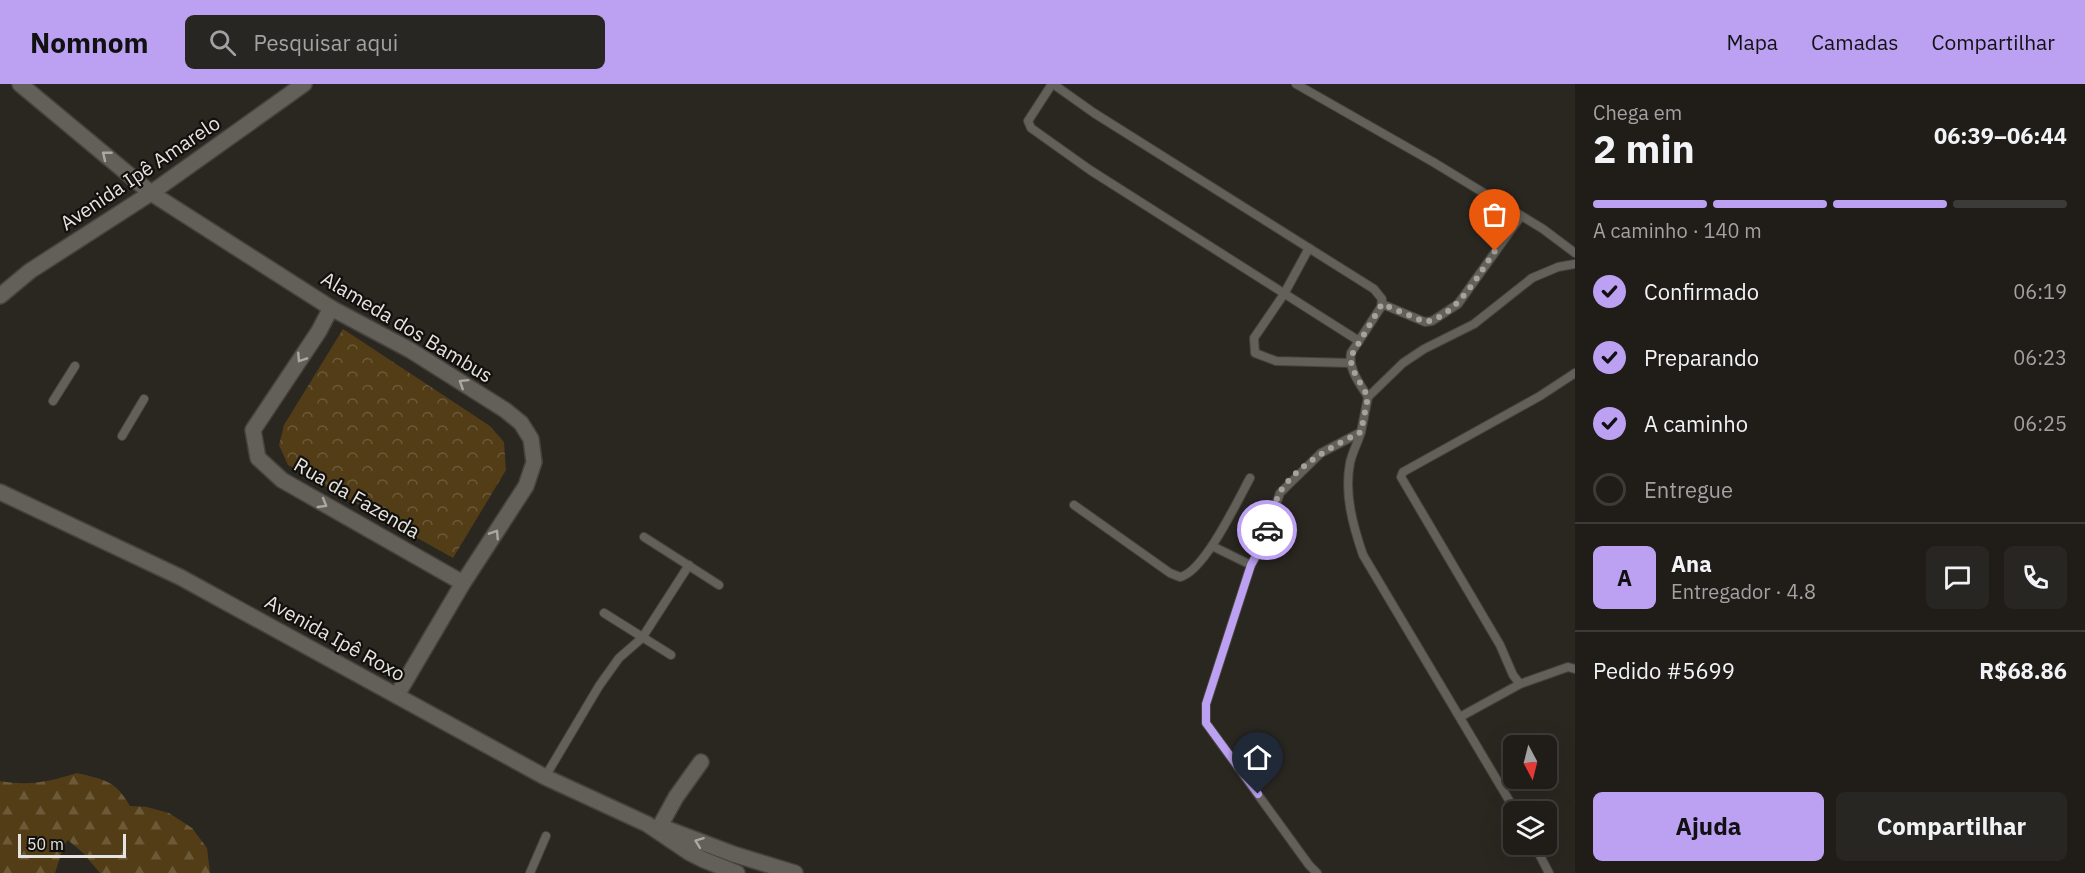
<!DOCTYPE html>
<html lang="pt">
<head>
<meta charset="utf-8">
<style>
  body { margin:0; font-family:"IBM Plex Sans",sans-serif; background:#282622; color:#f1f3f6; height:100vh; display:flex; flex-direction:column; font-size:22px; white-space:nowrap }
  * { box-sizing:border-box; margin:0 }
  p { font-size:20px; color:#a2a2a2 }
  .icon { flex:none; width:33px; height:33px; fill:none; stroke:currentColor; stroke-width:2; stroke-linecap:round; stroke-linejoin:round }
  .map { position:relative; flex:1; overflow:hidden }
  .details { display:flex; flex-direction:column; background:#201d19; width:510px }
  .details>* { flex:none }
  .needle { width:39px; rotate:173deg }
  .fabs { position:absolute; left:1503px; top:651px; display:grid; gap:12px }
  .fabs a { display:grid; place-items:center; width:54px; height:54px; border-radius:9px; background:#201d19; box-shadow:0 6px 24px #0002,0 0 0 2px #3d3b38; font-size:30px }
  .scale { position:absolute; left:18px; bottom:15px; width:108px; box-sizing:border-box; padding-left:6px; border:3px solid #e6e4e0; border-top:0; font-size:16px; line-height:21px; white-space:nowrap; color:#e6e4e0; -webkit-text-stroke:4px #12100d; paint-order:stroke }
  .pin { position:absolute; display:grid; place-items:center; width:51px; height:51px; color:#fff; margin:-62px -26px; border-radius:50% 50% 50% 0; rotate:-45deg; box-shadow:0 0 6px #0007 }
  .pin .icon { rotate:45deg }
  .courier { position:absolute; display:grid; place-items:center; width:60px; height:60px; margin:-30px; border:4px solid #bca0f2; border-radius:50%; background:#fff; color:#222; box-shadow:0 2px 8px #0007 }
  .headline em { font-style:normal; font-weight:800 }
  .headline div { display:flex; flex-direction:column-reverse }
  .headline { display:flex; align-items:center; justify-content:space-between; height:102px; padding:0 18px }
  h1 { font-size:39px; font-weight:800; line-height:45px }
  .bar { display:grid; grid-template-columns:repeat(4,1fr); gap:9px 6px; align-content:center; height:72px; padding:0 18px }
  .bar i { height:8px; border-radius:4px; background:#3d3b38 }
  .bar .selected { background:#bca0f2 }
  .bar p { grid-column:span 4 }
  .line { display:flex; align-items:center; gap:15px; padding:0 18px; border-top:2px solid #3d3b38 }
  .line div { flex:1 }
  .round { display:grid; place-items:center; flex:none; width:63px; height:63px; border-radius:9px; background:#282622 }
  ol { padding:0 18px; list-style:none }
  li { display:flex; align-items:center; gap:18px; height:66px }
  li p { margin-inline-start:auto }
  li .icon { padding:6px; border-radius:50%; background:#bca0f2; color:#111; stroke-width:4 }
  li:last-child { color:#a2a2a2 }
  li i { width:33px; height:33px; border:3px solid #3d3b38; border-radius:50% }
  .button { display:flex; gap:12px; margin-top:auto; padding:12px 18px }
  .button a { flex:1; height:69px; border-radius:9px; background:#bca0f2; color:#111; font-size:24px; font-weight:800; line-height:69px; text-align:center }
  .button a+a { background:#282622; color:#f1f3f6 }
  header { display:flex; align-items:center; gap:36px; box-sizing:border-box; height:84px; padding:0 30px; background:#bca0f2; color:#111 }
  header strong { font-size:28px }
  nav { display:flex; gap:33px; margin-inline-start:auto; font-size:21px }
  .search { width:420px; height:54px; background:#282622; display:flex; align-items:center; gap:15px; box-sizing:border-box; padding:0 21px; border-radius:9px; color:#a2a2a2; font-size:22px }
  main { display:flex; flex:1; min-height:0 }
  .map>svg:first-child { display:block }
  .forest { fill:url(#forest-firs) }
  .park { fill:url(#park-crowns) }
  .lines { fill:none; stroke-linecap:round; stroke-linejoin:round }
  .service-casing { stroke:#46433e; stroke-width:10 }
  .minor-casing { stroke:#46433e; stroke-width:18 }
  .service { stroke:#635f59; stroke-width:8 }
  .minor { stroke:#635f59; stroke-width:15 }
  .oneway { stroke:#aba8a3 }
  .done { stroke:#a4a29d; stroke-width:6; stroke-dasharray:0 10.8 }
  .route { stroke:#bca0f2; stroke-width:8 }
  .labels { text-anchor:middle; stroke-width:4.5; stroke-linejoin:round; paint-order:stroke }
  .street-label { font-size:20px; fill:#e6e4e0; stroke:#12100d }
</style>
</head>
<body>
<header>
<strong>Nomnom</strong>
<div class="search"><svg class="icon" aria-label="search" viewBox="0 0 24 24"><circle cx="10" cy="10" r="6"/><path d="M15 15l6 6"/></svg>Pesquisar aqui</div>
<nav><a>Mapa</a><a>Camadas</a><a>Compartilhar</a></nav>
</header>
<main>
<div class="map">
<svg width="1575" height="789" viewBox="0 0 1575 789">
  <defs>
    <pattern id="forest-firs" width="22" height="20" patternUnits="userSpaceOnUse" patternTransform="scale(1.5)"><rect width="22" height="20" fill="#523d17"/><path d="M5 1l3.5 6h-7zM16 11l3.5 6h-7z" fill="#6b5938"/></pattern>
    <pattern id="park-crowns" width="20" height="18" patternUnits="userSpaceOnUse" patternTransform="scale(1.5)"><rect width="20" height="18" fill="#523d17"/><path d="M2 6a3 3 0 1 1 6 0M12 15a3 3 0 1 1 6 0" fill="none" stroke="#6b5938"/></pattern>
  </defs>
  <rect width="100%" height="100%" fill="#2a2721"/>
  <!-- forest -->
  <path class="forest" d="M77 689C105 696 115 696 130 722L147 723 169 729 192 744 207 764 210 789H100L83 769 68 756 64 761 55 789H0V697C30 702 48 698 77 689Z"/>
  <!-- park -->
  <polygon class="park" points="343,245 490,342 504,358 506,386 453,474 288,381 279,361 284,341"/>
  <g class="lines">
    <!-- service casing -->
    <g class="service-casing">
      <g id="service">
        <polyline points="1052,0 1028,37 1031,44 1090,86 1359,257"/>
        <path d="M1053 0 1094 29 1374 205 1382 215 1381 223 1351 269C1348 285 1360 300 1368 313"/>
        <polyline points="1296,0 1433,78 1543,145 1575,169"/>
        <polyline points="1309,164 1284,210 1254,254 1255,269 1276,277 1350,279"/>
        <polyline points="1382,220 1425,238 1432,237 1458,220 1521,132"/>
        <polyline points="53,317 75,282"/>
        <path d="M1361 348C1358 358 1352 369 1350 379 1344 410 1353 442 1363 471L1516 728"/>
        <polyline points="122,352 144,315"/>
        <path d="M1074 421 1170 489 1180 493C1204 488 1238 416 1250 394"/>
        <polyline points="644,453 719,501"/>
        <polyline points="1212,462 1251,481 1261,463 1280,409 1321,369 1361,348 1368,313 1403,279 1424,265 1474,240 1532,194 1558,183 1575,180"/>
        <polyline points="1251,481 1206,620 1206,639 1309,781 1317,789"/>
        <polyline points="604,529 671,571"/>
        <polyline points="1520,600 1568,583 1575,585"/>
        <polyline points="1460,633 1520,600 1513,591 1500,561 1401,393 1403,388 1540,312 1575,289"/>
        <polyline points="545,693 599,602 619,574 642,554 689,481"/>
        <polyline points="1534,760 1549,789"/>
        <polyline points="530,789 546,752"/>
      </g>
    </g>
    <!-- minor casing -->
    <g class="minor-casing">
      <g id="minor">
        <polyline points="20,0 151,109 331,224 410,266 505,326 521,339 531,355 534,378 526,402 463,499 397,611"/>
        <polyline points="0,212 30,187 151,109 304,0"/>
        <polyline points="331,224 319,247 253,346 258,374 282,396 463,499"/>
        <polyline points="0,408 180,493 545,693 647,740 690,769 704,776 737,789"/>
        <polyline points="660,742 676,713 701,678"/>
        <polyline points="662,743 733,770 795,789"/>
      </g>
    </g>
    <!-- service -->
    <use href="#service" class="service"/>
    <!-- minor -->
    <use href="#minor" class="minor"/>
  </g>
  <!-- one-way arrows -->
  <defs><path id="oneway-chevron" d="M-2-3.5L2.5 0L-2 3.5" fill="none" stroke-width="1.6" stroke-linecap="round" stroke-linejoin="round" transform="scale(1.5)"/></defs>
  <g class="oneway">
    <use href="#oneway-chevron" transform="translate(106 71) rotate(-141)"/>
    <use href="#oneway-chevron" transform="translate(301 274) rotate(123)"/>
    <use href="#oneway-chevron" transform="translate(463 299) rotate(-148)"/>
    <use href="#oneway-chevron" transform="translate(323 420) rotate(30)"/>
    <use href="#oneway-chevron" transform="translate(495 450) rotate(-57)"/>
    <use href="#oneway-chevron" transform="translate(699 758) rotate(-159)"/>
  </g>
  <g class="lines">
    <!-- done -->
    <path class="done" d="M1267 446C1270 435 1274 421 1279 410 1295 382 1333 362 1361 348L1368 313 1353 286 1350 274 1382 220 1425 238C1456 233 1479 190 1495 167"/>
    <!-- route -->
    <polyline class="route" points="1258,710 1206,639 1206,620 1251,481 1261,463 1267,446"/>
  </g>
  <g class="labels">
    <!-- street labels -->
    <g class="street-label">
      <text transform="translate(140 89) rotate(-34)" y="7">Avenida Ipê Amarelo</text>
      <text transform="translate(407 243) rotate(31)" y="7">Alameda dos Bambus</text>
      <text transform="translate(357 414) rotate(30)" y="7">Rua da Fazenda</text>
      <text transform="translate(335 554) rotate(29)" y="7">Avenida Ipê Roxo</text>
    </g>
  </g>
</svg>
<div class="fabs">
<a><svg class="needle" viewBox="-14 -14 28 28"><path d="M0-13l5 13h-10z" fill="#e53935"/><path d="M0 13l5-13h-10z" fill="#a2a2a2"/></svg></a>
<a><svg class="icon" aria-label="layers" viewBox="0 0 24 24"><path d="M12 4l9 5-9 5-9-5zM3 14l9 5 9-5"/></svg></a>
</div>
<div class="scale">50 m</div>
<div class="pin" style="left:1495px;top:167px;background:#ea580c"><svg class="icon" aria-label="bag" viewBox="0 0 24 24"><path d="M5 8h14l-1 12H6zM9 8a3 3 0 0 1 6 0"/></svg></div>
<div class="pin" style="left:1258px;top:710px;background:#1f2937"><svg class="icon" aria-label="home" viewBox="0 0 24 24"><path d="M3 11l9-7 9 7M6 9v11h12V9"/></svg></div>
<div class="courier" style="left:1267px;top:446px"><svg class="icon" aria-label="car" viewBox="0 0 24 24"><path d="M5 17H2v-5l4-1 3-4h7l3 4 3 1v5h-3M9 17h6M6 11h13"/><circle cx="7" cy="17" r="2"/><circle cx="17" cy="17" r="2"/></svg></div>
</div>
<section class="details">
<div class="headline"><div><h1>2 min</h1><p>Chega em</p></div><em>06:39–06:44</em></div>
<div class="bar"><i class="selected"></i><i class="selected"></i><i class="selected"></i><i></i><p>A caminho · 140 m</p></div>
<ol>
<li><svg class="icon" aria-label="check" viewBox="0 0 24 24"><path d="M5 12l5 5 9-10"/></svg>Confirmado<p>06:19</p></li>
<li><svg class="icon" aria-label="check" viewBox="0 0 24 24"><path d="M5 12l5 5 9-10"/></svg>Preparando<p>06:23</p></li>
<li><svg class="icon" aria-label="check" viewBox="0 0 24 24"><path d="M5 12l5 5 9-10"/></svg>A caminho<p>06:25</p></li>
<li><i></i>Entregue</li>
</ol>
<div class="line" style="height:108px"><b class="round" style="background:#bca0f2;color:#111">A</b><div><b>Ana</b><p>Entregador · 4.8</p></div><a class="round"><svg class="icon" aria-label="chat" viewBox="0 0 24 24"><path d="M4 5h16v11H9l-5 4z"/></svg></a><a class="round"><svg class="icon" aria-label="phone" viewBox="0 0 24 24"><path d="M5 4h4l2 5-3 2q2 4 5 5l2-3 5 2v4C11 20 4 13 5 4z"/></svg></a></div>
<div class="line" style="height:78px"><div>Pedido #5699</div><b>R$68.86</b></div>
<div class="button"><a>Ajuda</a><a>Compartilhar</a></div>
</section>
</main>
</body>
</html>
